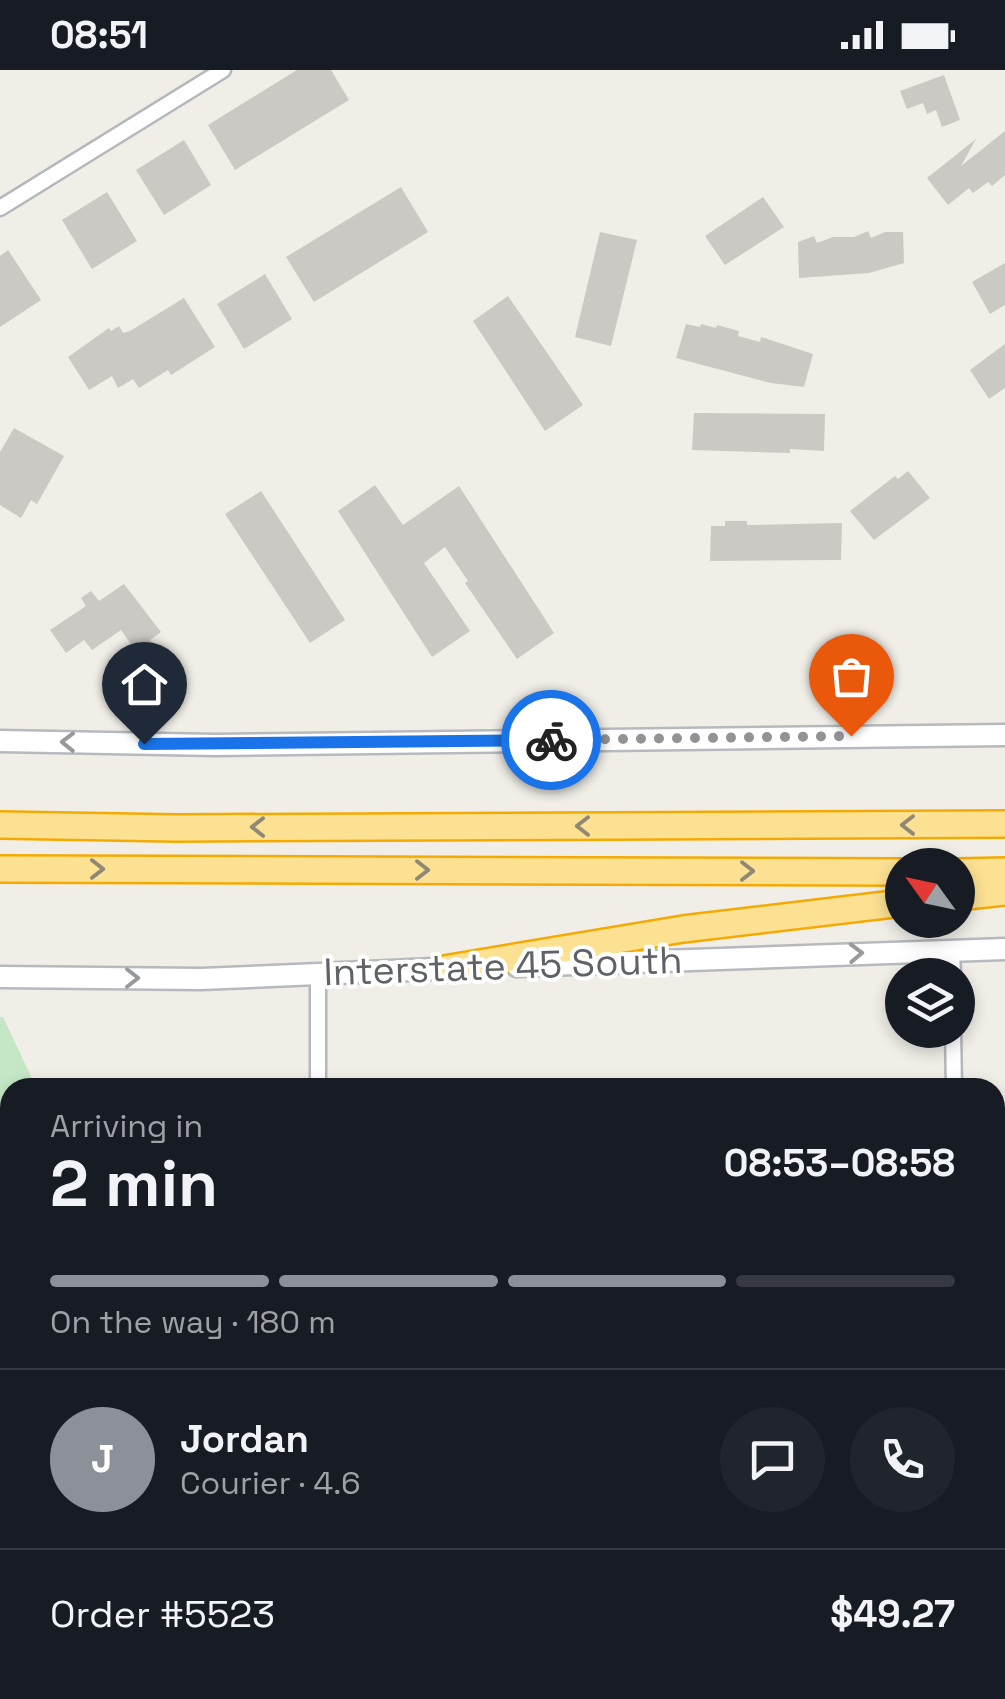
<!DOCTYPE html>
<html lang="en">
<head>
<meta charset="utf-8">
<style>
  body { margin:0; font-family:"Space Grotesk",sans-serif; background:#20242c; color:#f1f3f6; height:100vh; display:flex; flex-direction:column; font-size:38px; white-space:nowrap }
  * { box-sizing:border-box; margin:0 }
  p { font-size:32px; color:#9ea1a6 }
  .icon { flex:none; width:55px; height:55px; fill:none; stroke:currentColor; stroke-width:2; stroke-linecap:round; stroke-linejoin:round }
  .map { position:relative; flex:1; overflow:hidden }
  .drawer { position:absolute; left:0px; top:1008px; width:1005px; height:622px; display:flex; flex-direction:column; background:#171b24; border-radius:30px 30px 0 0; box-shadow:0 5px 15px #0003 }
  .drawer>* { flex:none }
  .needle { width:65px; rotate:303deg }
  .tools { position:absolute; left:885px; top:778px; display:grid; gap:20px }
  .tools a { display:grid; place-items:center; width:90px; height:90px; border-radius:50%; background:#171b24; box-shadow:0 5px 15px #0003; font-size:50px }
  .pin { position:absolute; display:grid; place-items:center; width:85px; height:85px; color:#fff; margin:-102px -42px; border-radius:50% 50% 50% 0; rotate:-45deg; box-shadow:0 0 10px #0007 }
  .pin .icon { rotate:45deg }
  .courier { position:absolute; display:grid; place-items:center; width:100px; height:100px; margin:-50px; border:8px solid #1a73e8; border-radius:50%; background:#fff; color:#222; box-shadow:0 2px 12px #0007 }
  .headline em { font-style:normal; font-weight:700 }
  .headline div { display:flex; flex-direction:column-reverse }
  .headline { display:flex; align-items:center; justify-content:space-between; height:170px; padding:0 50px }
  h1 { font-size:65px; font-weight:700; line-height:75px }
  .bar { display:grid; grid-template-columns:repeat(4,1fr); gap:15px 10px; align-content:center; height:120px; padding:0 50px }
  .bar i { height:12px; border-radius:8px; background:#363941 }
  .bar .on { background:#8c9099 }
  .bar p { grid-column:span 4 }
  .line { display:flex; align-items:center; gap:25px; padding:0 50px; border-top:2px solid #363941 }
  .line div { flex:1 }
  .round { display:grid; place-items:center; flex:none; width:105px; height:105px; border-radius:52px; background:#20242c }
  .status { display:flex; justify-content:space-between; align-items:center; height:70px; padding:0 50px; background:#171b24; direction:ltr }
  .status svg { height:28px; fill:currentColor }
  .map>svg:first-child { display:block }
  .green { fill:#c5e7c5 }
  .building { fill:#ccc9c4 }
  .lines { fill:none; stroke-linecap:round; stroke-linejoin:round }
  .minor-casing { stroke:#b4b7bb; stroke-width:19 }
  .secondary-casing { stroke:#b6b9be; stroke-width:25 }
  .motorway-casing { stroke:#f5aa03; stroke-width:30 }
  .minor { stroke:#fff; stroke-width:14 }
  .secondary { stroke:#fff; stroke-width:20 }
  .motorway { stroke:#fce193; stroke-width:25 }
  .oneway { stroke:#97999c }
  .oneway2 { stroke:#8e8874 }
  .done { stroke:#929394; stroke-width:10; stroke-dasharray:0 18 }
  .route { stroke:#1a73e8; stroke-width:12 }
  .labels { text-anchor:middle; stroke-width:8; stroke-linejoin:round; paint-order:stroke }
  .street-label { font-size:38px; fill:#5f6267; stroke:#fff }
</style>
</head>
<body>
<div class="status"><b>08:51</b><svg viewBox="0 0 49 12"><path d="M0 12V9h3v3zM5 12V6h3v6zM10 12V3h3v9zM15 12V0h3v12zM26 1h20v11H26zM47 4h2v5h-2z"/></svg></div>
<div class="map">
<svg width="1005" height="1629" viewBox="0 0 1005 1629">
  <rect width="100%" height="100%" fill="#f0eee7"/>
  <!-- green -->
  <polygon class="green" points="0,947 3,947 36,1017 10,1018 10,1620 315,1620 320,1629 0,1629"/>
  <!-- building -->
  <g class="building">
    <polygon points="297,0 331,0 349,30 235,100 208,55"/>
    <polygon points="944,5 960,50 942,57 936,40 927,44 923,33 907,39 900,21"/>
    <polygon points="1005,61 1005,105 992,116 988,112 973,123 969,118 948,135 927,108 976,69 961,96"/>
    <polygon points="184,70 211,115 164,145 136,100"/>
    <polygon points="401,117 428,162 314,232 286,187"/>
    <polygon points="107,122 137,171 92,199 62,150"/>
    <polygon points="763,127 784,157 725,195 705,166"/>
    <polygon points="868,161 871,168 885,162 903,162 904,193 869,203 799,208 798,172 814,166 817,173 833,167 854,167"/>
    <polygon points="600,162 637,170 611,276 575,267"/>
    <polygon points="8,180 41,230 0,257 0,186"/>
    <polygon points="1005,193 1005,235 990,244 972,212"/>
    <polygon points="265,204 292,249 244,279 217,234"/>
    <polygon points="508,226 583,335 545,361 473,251"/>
    <polygon points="184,228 215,277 171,305 168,300 139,318 133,309 118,318 112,306 89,320 68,287 109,258 111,261 119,256 123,263 130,261"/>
    <polygon points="686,254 700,257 701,254 716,258 717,255 739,261 738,266 760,272 761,267 813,284 804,317 771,313 676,288"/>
    <polygon points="1005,274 1005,318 989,329 970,300"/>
    <polygon points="694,343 825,344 824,381 790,379 790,383 692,380"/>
    <polygon points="14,358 64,386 37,434 31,430 21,448 0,435 0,382"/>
    <polygon points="908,401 930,428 874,470 850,441 895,406 898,409"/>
    <polygon points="375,415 403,455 459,416 554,563 517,589 465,513 468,511 445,477 424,493 470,561 432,587 338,441"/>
    <polygon points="261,421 345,550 310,573 225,444"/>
    <polygon points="725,451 747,451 747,455 842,453 841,490 710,491 711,456 725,456"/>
    <polygon points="124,514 161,562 150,570 159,583 144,593 121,560 92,580 84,570 66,583 50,560 86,536 81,528 91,521 99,531"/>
  </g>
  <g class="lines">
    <!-- minor casing -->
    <g class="minor-casing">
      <g id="minor">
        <polyline points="0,138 223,0"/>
        <polyline points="952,880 953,905"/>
        <polyline points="318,903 318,1018"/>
        <polyline points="953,960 954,1018"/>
        <polyline points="995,1379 1005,1419"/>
        <polyline points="995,1486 1005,1483"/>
        <polyline points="515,1620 542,1625 548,1620"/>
        <polyline points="466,1629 474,1620"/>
        <polyline points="869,1629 875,1620"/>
      </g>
    </g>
    <!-- secondary casing -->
    <g class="secondary-casing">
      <g id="secondary">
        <polyline points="0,671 216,675 1005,665"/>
        <polyline points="517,896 1005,879"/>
        <polyline points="0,907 201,909 458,898"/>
      </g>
    </g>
    <!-- motorway casing -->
    <g class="motorway-casing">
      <g id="motorway">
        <polyline points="0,755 176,758 1005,754"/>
        <polyline points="0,799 902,802"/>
        <polyline points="958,802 1005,801"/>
        <polyline points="958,827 1005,822"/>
        <polyline points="444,899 683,859 902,833"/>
      </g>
    </g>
    <!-- minor -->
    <use href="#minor" class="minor"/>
    <!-- secondary -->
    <use href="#secondary" class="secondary"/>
    <!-- motorway -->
    <use href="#motorway" class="motorway"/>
  </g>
  <!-- one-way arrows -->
  <defs><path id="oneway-chevron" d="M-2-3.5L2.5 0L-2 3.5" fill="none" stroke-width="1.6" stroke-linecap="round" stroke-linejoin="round" transform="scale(2.5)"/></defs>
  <g class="oneway">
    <use href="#oneway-chevron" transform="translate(68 672) rotate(-179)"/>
    <use href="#oneway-chevron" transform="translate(856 883) rotate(-2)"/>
    <use href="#oneway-chevron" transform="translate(132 908)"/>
  </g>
  <g class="oneway2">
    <use href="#oneway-chevron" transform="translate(908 755) rotate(180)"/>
    <use href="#oneway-chevron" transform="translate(583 756) rotate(180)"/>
    <use href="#oneway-chevron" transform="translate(258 757) rotate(180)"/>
    <use href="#oneway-chevron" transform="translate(97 799)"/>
    <use href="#oneway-chevron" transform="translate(422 800)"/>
    <use href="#oneway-chevron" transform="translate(747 801)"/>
  </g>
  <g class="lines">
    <!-- done -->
    <polyline class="done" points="551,670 851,666"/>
    <!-- route -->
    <polyline class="route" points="144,674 551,670"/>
  </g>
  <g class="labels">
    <!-- street labels -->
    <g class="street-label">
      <text transform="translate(503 896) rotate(-2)" y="13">Interstate 45 South</text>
    </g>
  </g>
</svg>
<div class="tools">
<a><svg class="needle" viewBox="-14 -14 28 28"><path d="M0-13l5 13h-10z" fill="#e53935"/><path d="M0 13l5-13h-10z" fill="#9ea1a6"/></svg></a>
<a><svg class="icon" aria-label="layers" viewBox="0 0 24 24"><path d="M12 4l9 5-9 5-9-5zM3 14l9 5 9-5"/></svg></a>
</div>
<div class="pin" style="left:851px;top:666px;background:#ea580c"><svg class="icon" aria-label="bag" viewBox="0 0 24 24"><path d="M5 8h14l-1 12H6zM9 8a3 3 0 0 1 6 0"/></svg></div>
<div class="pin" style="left:144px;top:674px;background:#1f2937"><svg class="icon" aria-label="home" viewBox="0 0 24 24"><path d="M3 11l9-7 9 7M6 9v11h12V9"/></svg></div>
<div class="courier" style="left:551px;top:670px"><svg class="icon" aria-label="bike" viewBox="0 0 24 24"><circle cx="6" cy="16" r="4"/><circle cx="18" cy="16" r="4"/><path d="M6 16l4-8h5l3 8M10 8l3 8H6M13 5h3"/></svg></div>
<section class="drawer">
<div class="headline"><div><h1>2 min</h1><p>Arriving in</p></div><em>08:53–08:58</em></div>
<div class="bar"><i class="on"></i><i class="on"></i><i class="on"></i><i></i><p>On the way · 180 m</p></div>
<div class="line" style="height:180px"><b class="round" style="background:#8c9099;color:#fff">J</b><div><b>Jordan</b><p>Courier · 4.6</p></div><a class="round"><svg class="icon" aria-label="chat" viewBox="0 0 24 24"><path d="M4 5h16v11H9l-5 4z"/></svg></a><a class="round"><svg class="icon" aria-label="phone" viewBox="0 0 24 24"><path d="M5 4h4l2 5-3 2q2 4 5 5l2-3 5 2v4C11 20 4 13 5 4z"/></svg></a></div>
<div class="line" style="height:130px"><div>Order #5523</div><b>$49.27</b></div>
</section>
</div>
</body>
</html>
